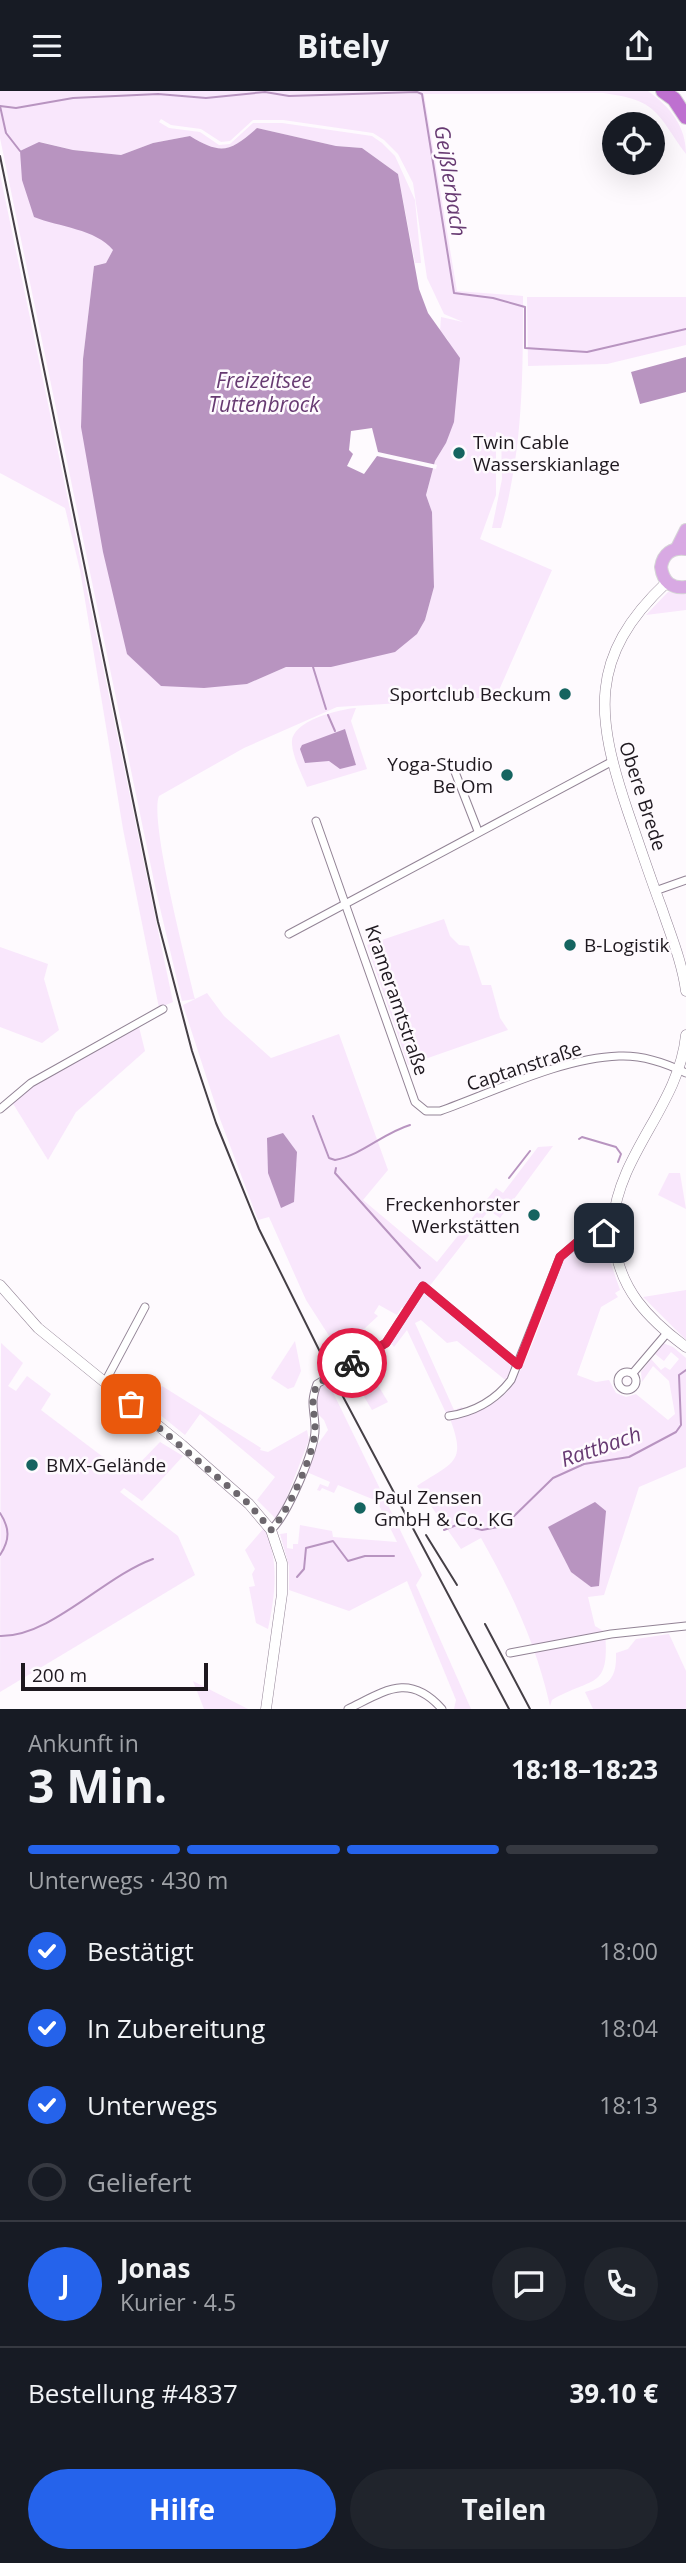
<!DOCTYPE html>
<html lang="de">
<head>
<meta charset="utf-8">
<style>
  body { margin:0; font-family:"Open Sans",sans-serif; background:#20242c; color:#f1f3f6; height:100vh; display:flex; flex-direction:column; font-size:26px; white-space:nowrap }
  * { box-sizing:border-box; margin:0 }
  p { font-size:23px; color:#9ea1a6 }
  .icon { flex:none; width:38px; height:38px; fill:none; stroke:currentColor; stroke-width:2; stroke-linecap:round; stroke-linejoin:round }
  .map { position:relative; height:1618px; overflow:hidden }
  .sheet { display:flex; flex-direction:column; background:#171b24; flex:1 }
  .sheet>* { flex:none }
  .tools { position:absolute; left:602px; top:21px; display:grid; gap:14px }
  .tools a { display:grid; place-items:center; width:63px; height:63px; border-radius:50%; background:#171b24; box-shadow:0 7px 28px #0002; font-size:35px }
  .scale { position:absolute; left:21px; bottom:18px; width:187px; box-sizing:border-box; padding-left:7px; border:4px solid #1e181f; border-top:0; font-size:19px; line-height:24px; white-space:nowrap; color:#1e181f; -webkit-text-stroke:5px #fefafe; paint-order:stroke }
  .pin { position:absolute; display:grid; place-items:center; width:60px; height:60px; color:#fff; margin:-30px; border-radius:14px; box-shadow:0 4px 10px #0006 }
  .courier { position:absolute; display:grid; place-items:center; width:70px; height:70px; margin:-35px; border:5px solid #e11d48; border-radius:50%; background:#fff; color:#222; box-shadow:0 2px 9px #0007 }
  .headline em { font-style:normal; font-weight:700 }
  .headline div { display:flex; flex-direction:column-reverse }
  .headline { display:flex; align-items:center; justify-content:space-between; height:119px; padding:0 28px }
  h1 { font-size:46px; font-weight:700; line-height:52px }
  .bar { display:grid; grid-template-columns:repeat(4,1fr); gap:10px 7px; align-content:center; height:84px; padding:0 28px }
  .bar i { height:9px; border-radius:5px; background:#363941 }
  .bar .on { background:#2563eb }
  .bar p { grid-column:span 4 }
  .line { display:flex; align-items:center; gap:18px; padding:0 28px; border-top:2px solid #363941 }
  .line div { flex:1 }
  .round { display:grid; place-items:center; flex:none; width:74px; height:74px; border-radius:37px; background:#20242c }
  ol { padding:0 28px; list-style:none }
  li { display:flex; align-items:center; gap:21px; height:77px }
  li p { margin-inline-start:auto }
  li .icon { padding:7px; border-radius:50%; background:#2563eb; color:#fff; stroke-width:4 }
  li:last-child { color:#9ea1a6 }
  li i { width:38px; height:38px; border:4px solid #363941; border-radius:50% }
  .button { display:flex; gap:14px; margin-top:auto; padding:14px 28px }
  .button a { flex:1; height:80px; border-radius:42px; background:#2563eb; color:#fff; font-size:28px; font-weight:700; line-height:80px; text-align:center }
  .button a+a { background:#20242c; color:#f1f3f6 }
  header { display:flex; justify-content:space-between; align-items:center; height:91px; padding:0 28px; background:#171b24; font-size:32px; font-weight:700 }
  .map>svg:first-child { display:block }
  .green { fill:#f9e7fc; fill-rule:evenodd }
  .water { fill:#b894c0 }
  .pier { fill:#fefafe }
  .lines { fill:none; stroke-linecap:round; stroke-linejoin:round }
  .stream { stroke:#b894c0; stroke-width:2 }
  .minor-casing { stroke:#928395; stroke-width:9 }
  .tertiary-casing { stroke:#928395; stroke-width:11 }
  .primary-casing { stroke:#d6d5d7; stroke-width:14 }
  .motorway-casing { stroke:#d6d5d7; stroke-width:16 }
  .minor { stroke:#fff; stroke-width:7 }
  .tertiary { stroke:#fff; stroke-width:10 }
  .primary { stroke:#d8a9e3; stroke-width:12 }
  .motorway { stroke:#be70d0; stroke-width:14 }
  .rail { stroke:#453f46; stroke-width:2 }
  .done { stroke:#6c676d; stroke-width:7; stroke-dasharray:0 12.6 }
  .route { stroke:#e11d48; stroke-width:9 }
  .poi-dot { fill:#156460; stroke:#fefafe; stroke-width:2.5 }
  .labels { text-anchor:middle; stroke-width:5; stroke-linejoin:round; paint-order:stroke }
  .poi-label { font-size:19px; fill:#1e181f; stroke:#fefafe; text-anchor:start }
  .street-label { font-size:19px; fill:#1e181f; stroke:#fefafe }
  .water-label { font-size:21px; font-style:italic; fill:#673a72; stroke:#fefafe }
</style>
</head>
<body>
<header><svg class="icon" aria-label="menu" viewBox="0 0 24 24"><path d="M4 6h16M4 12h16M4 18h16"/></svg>Bitely<svg class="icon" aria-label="share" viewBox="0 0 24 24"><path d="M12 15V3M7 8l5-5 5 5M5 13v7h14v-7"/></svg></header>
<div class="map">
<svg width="686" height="1618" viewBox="0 0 686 1618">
  <rect width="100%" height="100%" fill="#fefafe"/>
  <!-- green -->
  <g class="green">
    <path d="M0 0H648C670 16 686 35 686 63 656 22 658 9 603 2L424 3 457 200 523 205C523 286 523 359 501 437H492L502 388 501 342 496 341V404L480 448 552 479 496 606 337 616 244 657 159 705C149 729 187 874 195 908L182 910 156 800 0 47ZM161 28 171 34 201 38 221 51 230 50 253 29H283L373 42 384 49 398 63 413 92 427 187 444 223 463 231 441 226 440 240 448 249 446 352 435 370 426 404 432 421 434 496 425 529 417 543 286 576 247 593 81 336 83 268 94 175 106 172 113 159 40 51 73 59 121 64 153 52 190 45C221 64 230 61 257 37L336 55 362 57 398 83 415 172H421L415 109 395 65 382 52 372 45 282 32H253L230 53 219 54 200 41 169 37 159 31Z"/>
    <polygon points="0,83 173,911 159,917 123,738 80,479 65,417 0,382"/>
    <polygon points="527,206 686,206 686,254 607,273 528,275"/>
    <polygon points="668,501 686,502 686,519 646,524"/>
    <path d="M356 617 351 630 367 678 307 696C302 683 293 667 292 653 289 630 340 618 356 617Z"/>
    <polygon points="444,828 450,845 459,854 469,855 482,894 491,894 500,927 508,939 408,974 367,854"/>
    <polygon points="0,856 48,873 44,888 59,939 42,952 0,936"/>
    <path d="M207 902 224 925 271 967 339 943 388 1079 363 1109 437 1171 496 1097 503 1102 538 1056 553 1055 500 1127 489 1119 425 1201 518 1274 511 1289 504 1288 457 1250 447 1252 421 1229 415 1232 454 1319 462 1316 465 1322C479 1319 493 1314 504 1304 528 1280 549 1204 562 1171L573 1157 594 1148 606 1158 620 1199 615 1202 618 1206 601 1216 577 1284 596 1291 609 1289 616 1302 626 1306 636 1303 668 1329 675 1323 669 1290 653 1275 642 1291 641 1281 651 1268 661 1279 665 1276 670 1279 679 1268 671 1261 664 1270 655 1263 663 1252 673 1256 686 1267V1376L639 1396 604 1504 588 1506 595 1535 605 1541C610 1600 593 1585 552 1609L550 1615C537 1555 511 1500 481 1447L461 1458 417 1395C455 1370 467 1372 449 1325L460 1322H446L407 1239 394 1256 388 1249 408 1220 402 1216 397 1224 379 1214 374 1222 378 1225 364 1238 370 1243 364 1251 361 1248 358 1252 361 1255 342 1265 306 1209 269 1126 258 1129 220 1028 183 914Z"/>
    <polygon points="139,936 145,960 76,1021 48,1069 12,1011 32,994"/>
    <polygon points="669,1082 680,1082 686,1118 658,1104"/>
    <polygon points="686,1199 686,1249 643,1206"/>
    <polygon points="295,1250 301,1280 294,1296 288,1298 271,1287"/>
    <polygon points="1,1252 23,1272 8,1295 16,1300 27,1285 51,1303 41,1319 111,1372 119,1365 134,1378 160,1351 183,1365 142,1410 124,1397 120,1401 178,1445 195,1484 0,1601"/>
    <polygon points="374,1269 379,1276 372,1280 375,1285 368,1290 371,1294 376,1291 388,1311 372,1319 351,1284"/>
    <path d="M325 1285 422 1484 416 1494 471 1618H454L456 1609 407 1490 349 1520 289 1499V1475L280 1443 287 1442V1457L293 1458V1453H298L300 1434 332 1440 333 1446 397 1451 377 1410 338 1394 334 1402 322 1397 320 1400 317 1399 320 1393 328 1396 330 1391 302 1379C309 1363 318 1354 328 1339L324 1329 311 1316Z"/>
    <polygon points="162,1295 261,1357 260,1359 268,1361 307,1339 309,1349 281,1421 275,1427 257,1409 275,1386 200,1323 185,1344 149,1315"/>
    <path d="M264 1437C280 1469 275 1505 268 1538L256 1532 249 1496 255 1495 252 1483 255 1478 245 1459Z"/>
    <path d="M669 1543 686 1580V1618H593L585 1601C609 1595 617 1587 616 1562L628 1558 636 1548Z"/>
    <polygon points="193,1590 248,1618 204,1618"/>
  </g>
  <!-- water -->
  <g class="water">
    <path d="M257 37 336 55 362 57 398 83 419 198 428 222 460 267 454 331 446 352 435 370 426 404 432 421 434 496 425 529 417 543 395 561 331 576H286L247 593 204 597 161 595 127 563 103 461 81 336 83 268 94 175 106 172 113 159C96 138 59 136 34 126L22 89 20 60 39 51 73 59 121 64 153 52 190 45C221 64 230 61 257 37Z"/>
    <polygon points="686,266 686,301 640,313 631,281"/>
    <polygon points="345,638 356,674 340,678 329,670 305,672 300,658 302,654"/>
    <polygon points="283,1042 297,1061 294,1111 281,1117 268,1082 267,1047"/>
    <polygon points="595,1411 606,1420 599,1495 591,1496 571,1481 548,1436"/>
  </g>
  <!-- pier -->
  <polygon class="pier" points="372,337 378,361 437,374 436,378 377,365 364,383 347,375 353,363 349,359 351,340"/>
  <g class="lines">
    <!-- stream -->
    <g class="stream">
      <polyline points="0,15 16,17 73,7 158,3 206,7 265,1 289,5 417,1 422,3 454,202 493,207 525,216 525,257 587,261 686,238"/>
      <polyline points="0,15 6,42 20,60"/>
      <polyline points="313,576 326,618"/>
      <polyline points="328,624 335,640"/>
      <path d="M313 1025 329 1067 335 1069C362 1064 383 1042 410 1034"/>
      <polyline points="579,1048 582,1046 616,1056 621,1063 618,1071"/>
      <polyline points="336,1077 335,1082 420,1177"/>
      <polyline points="509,1087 530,1060"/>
      <polyline points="347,1265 360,1258"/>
      <path d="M0 1422C10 1437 10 1449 0 1464"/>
      <polyline points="444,1439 459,1433 482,1439 498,1436 509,1430 553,1387 584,1373 629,1366 676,1341 681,1334 679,1284 686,1279"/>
      <polyline points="297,1486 304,1478 306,1457 333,1450 348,1470 365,1465 394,1465"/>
      <path d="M0 1545C51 1546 103 1486 153 1468"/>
    </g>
    <!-- minor casing -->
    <g class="minor-casing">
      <g id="minor">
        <polyline points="455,681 478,740"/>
        <path d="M316 730 415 1011 426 1020H440C494 1001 561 967 619 965 641 964 666 972 686 982"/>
        <polyline points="655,800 686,789"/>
        <polyline points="289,843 611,671"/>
        <polyline points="0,1018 31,992 163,918"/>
        <circle cx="627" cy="1290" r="9"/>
        <polyline points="633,1282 667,1242"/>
        <polyline points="105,1291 145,1216"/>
        <path d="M449 1325C475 1321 495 1310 511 1289L560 1166 581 1148 604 1142"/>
        <path d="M271 1439C287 1424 317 1357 315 1335 314 1315 310 1313 317 1293L386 1252 423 1195 518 1274"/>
        <polyline points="510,1562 611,1543 686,1535"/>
        <path d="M348 1618C385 1600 409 1581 442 1618"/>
      </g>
    </g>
    <!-- tertiary casing -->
    <g class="tertiary-casing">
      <g id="tertiary">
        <path d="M667 491C587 566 596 626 628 721 639 753 650 786 662 818 671 845 682 871 686 900"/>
        <circle cx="613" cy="1140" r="9"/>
        <path d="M613 1131C619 1062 679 1014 686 944"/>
        <path d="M614 1149C619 1198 648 1228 686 1256"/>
        <polyline points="0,1194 38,1237 182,1354 249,1413 271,1439 282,1472 282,1503 266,1618"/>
      </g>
    </g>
    <!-- primary casing -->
    <g class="primary-casing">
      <g id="primary">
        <polyline points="677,457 686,439"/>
        <path d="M686 458C672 456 663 463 661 476 663 491 672 498 686 496"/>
      </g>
    </g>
    <!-- motorway casing -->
    <g class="motorway-casing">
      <polyline id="motorway" points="663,0 674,8 686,26"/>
    </g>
    <!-- minor -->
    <use href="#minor" class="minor"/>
    <!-- tertiary -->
    <use href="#tertiary" class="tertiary"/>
    <!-- primary -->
    <use href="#primary" class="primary"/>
    <!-- motorway -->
    <use href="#motorway" class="motorway"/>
    <!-- rail -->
    <g class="rail">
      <polyline points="0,65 158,831 192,960 216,1032 259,1138 331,1283 509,1618"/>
      <polyline points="426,1444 457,1494"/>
      <polyline points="485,1533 530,1618"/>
    </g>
  </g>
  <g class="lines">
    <!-- done -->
    <path class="done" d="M131 1313 249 1413 271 1439C287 1424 317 1358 315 1335 314 1315 310 1313 317 1293L352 1272"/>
    <!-- route -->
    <polyline class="route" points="352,1272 386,1252 423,1195 518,1274 560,1166 581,1148 604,1142"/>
  </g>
  <!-- markers -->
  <g class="poi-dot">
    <circle cx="459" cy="362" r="7"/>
    <circle cx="565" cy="603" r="7"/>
    <circle cx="507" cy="684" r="7"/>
    <circle cx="570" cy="854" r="7"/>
    <circle cx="534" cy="1124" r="7"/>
    <circle cx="32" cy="1374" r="7"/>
    <circle cx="360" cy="1417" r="7"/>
  </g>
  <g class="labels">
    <!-- poi labels -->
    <g class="poi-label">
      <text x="473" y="358">Twin Cable<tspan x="473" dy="22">Wasserskianlage</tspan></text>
      <text x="551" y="610" text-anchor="end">Sportclub Beckum</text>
      <text x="493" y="680" text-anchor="end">Yoga-Studio<tspan x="493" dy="22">Be Om</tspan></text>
      <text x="584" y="861">B-Logistik</text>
      <text x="520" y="1120" text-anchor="end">Freckenhorster<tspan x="520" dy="22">Werkstätten</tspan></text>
      <text x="46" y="1381">BMX-Gelände</text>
      <text x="374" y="1413">Paul Zensen<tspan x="374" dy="22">GmbH &amp; Co. KG</tspan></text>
    </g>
    <!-- street labels -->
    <g class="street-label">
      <text transform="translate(643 705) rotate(72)" y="7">Obere Brede</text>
      <text transform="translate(397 909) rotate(71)" y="7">Krameramtstraße</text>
      <text transform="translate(524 975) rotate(-18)" y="7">Captanstraße</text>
    </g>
    <!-- water labels -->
    <g class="water-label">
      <text transform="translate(450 90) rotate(81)" y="7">Geißlerbach</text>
      <text x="264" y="297">Freizeitsee<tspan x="264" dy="24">Tuttenbrock</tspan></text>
      <text transform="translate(601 1356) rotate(-19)" y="7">Rattbach</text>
    </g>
  </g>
</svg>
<div class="tools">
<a><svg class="icon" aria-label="locate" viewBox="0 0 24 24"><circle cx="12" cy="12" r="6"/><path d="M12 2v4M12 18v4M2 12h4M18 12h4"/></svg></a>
</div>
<div class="scale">200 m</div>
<div class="pin" style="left:131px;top:1313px;background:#ea580c"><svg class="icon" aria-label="bag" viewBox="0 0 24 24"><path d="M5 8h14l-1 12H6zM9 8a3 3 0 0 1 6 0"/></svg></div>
<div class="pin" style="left:604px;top:1142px;background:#1f2937"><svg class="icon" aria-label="home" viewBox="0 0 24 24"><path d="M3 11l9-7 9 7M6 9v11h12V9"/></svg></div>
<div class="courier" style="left:352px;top:1272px"><svg class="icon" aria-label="bike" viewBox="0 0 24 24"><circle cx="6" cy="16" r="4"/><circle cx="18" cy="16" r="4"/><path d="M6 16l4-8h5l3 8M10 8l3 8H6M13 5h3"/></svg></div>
</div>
<section class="sheet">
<div class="headline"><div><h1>3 Min.</h1><p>Ankunft in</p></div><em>18:18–18:23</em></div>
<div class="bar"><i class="on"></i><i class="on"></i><i class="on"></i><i></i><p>Unterwegs · 430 m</p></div>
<ol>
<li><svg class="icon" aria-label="check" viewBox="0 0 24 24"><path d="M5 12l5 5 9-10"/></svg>Bestätigt<p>18:00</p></li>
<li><svg class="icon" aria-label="check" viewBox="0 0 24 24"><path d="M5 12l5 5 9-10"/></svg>In Zubereitung<p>18:04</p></li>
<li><svg class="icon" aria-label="check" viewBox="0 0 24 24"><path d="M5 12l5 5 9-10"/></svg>Unterwegs<p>18:13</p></li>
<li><i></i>Geliefert</li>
</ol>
<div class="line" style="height:126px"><b class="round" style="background:#2563eb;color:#fff">J</b><div><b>Jonas</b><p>Kurier · 4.5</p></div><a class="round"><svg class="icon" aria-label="chat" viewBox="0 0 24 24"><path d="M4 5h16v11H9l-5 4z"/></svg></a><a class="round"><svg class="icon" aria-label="phone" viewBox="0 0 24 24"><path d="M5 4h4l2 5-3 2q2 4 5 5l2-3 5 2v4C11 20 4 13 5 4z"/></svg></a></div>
<div class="line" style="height:91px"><div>Bestellung #4837</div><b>39.10 €</b></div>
<div class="button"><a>Hilfe</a><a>Teilen</a></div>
</section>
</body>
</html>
